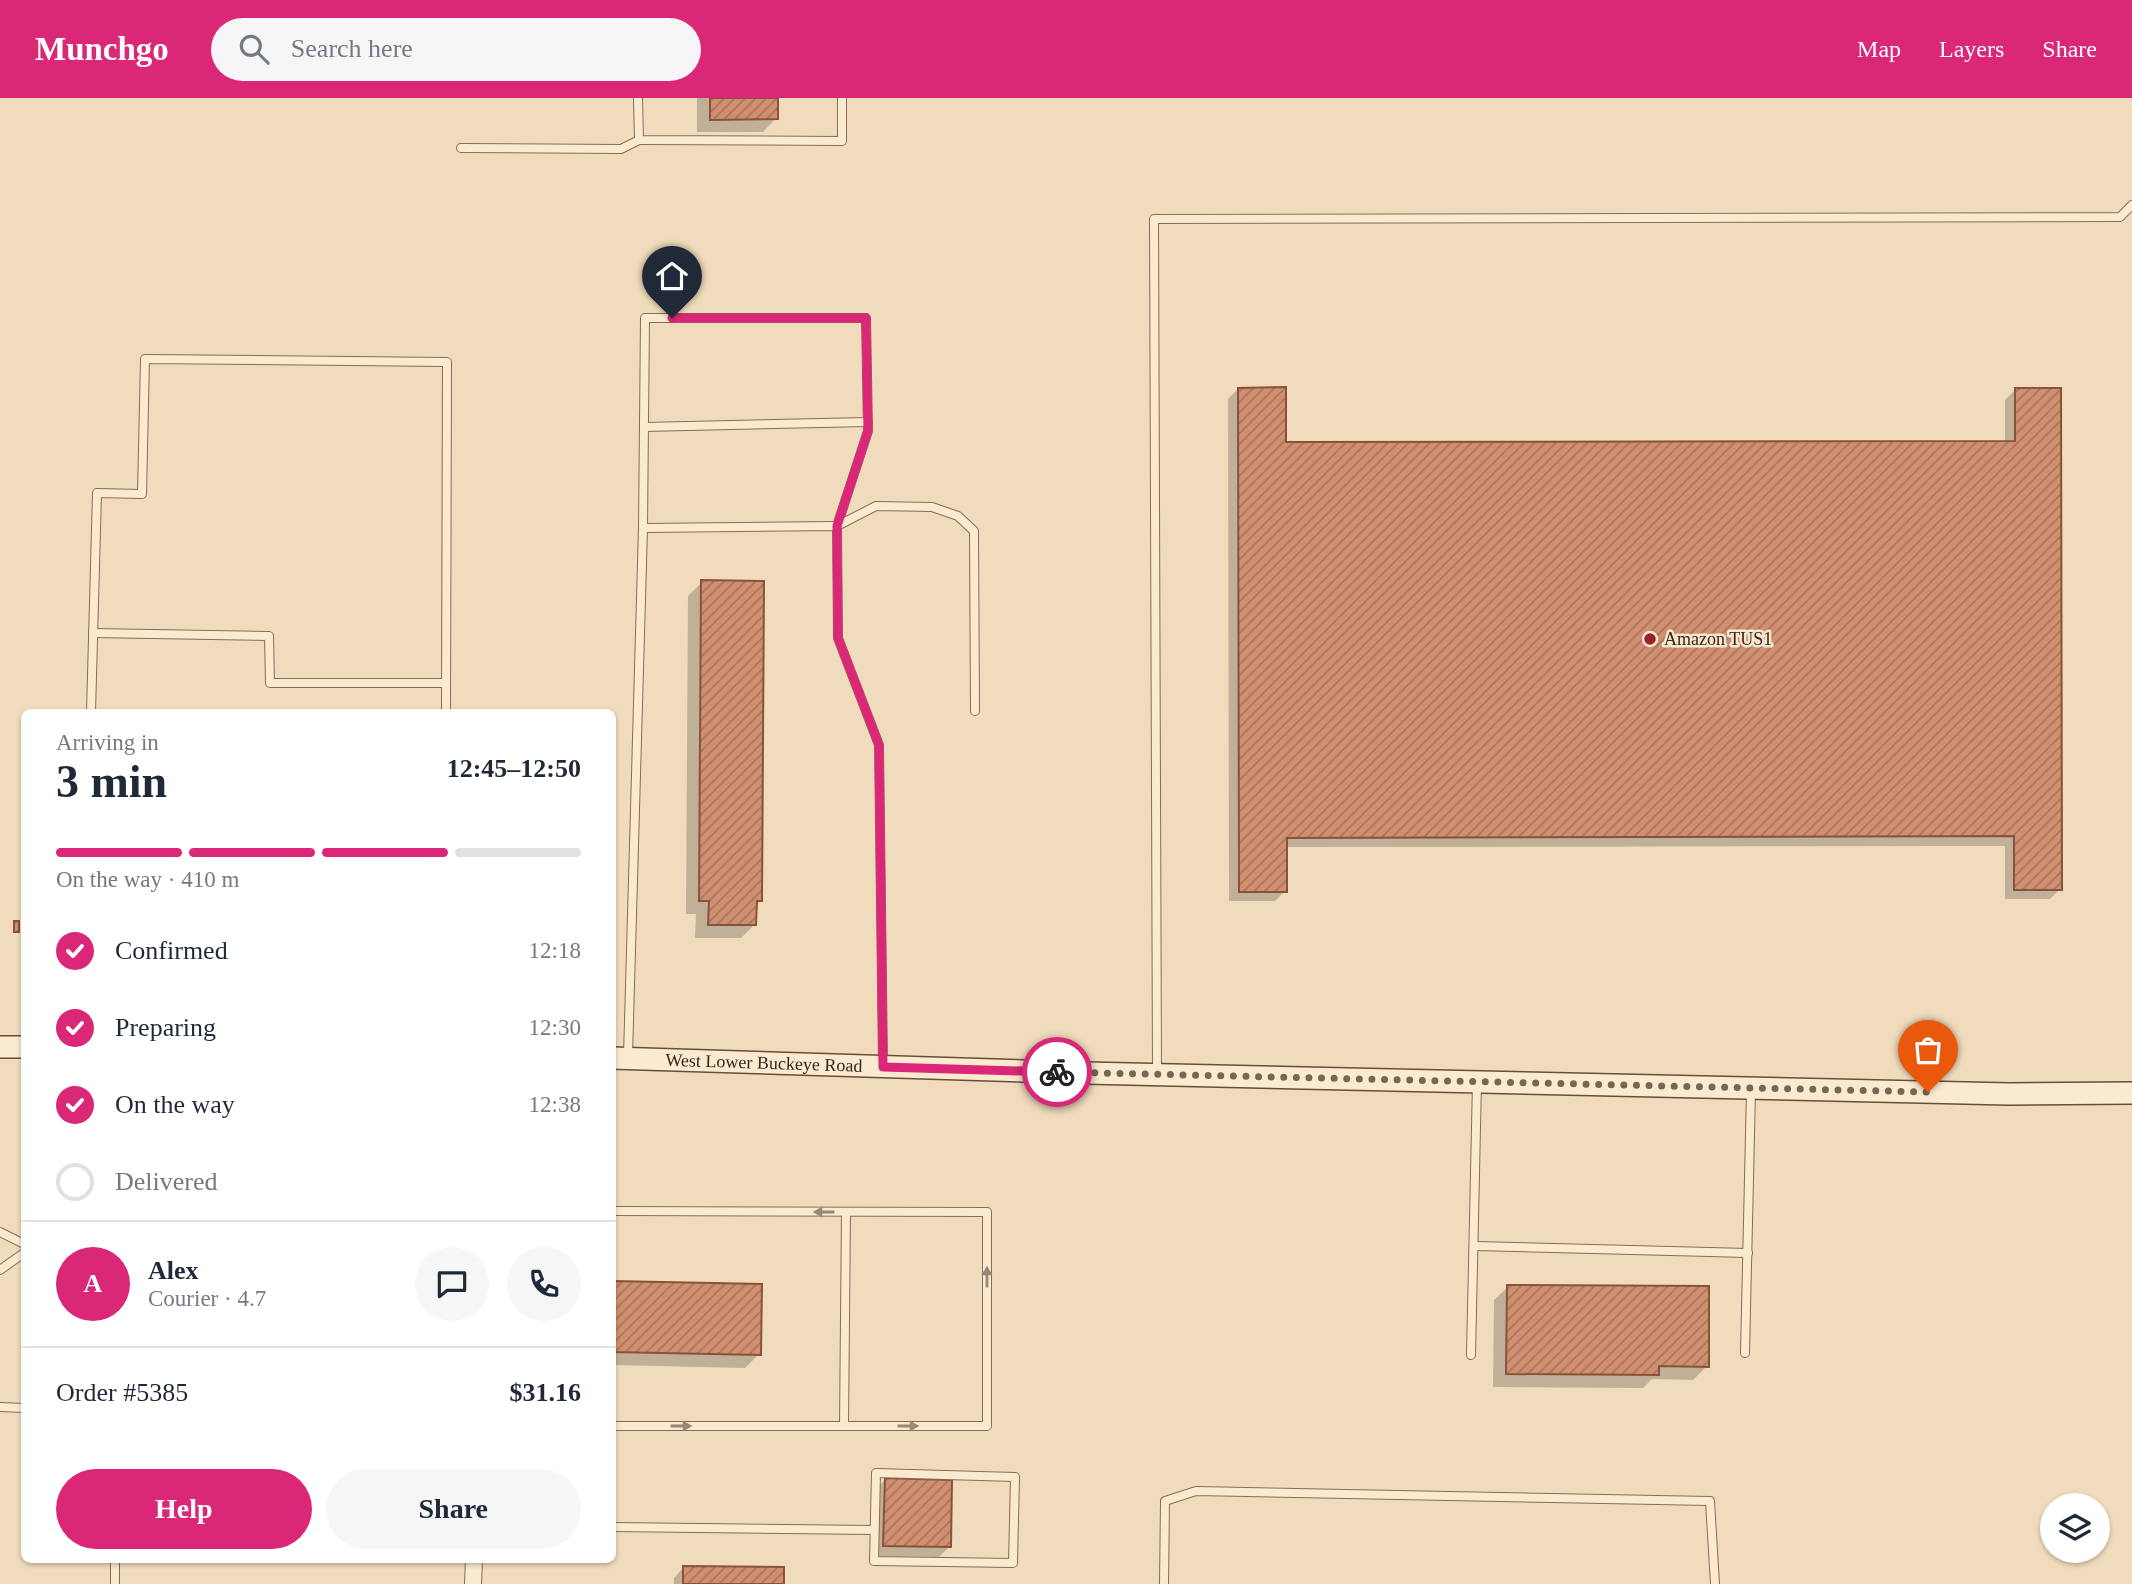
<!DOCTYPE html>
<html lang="en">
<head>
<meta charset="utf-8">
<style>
  body { margin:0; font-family:Georgia,serif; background:#f6f6f7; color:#1f2937; height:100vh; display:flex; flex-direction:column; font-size:26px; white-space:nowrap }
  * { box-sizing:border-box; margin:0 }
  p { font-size:23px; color:#747a83 }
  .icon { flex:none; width:38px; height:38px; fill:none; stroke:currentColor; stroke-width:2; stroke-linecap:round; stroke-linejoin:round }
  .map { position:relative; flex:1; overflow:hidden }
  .sheet { position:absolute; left:21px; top:611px; width:595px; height:854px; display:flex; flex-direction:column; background:#fff; border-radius:10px; box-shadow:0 2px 5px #0004 }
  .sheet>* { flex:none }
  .tools { position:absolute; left:2040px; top:1395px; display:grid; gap:14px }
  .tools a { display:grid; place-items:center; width:70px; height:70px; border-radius:50%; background:#fff; box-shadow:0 2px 5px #0004; font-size:35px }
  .pin { position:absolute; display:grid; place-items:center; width:60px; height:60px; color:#fff; margin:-72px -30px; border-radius:50% 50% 50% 0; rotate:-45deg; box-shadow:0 0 7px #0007 }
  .pin .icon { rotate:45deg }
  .courier { position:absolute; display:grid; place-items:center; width:70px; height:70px; margin:-35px; border:5px solid #db2777; border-radius:50%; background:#fff; color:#222; box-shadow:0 2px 9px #0007 }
  .headline em { font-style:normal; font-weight:600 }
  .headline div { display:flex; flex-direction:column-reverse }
  .headline { display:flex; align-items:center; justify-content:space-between; height:119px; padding:0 35px }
  h1 { font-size:46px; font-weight:600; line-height:52px }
  .bar { display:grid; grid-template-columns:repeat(4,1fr); gap:10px 7px; align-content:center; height:84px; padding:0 35px }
  .bar i { height:9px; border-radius:5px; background:#e0e1e3 }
  .bar .current { background:#db2777 }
  .bar p { grid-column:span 4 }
  .line { display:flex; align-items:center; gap:18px; padding:0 35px; border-top:2px solid #e0e1e3 }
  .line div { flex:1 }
  .round { display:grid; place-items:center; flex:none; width:74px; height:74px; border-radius:37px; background:#f6f6f7 }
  ol { padding:0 35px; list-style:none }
  li { display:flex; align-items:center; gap:21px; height:77px }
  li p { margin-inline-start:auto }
  li .icon { padding:7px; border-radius:50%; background:#db2777; color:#fff; stroke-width:4 }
  li:last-child { color:#747a83 }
  li i { width:38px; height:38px; border:4px solid #e0e1e3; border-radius:50% }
  .cta { display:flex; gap:14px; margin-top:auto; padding:14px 35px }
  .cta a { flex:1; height:80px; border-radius:42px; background:#db2777; color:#fff; font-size:28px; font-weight:600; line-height:80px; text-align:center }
  .cta a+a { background:#f6f6f7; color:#1f2937 }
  header { display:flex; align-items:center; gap:42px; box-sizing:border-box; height:98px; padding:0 35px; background:#db2777; color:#fff }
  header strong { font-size:33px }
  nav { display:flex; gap:38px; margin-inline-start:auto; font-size:24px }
  .search { width:490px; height:63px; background:#f6f6f7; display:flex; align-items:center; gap:18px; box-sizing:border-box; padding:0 24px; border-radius:38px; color:#747a83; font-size:26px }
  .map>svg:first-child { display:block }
  .shadow { fill:#0003 }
  .building { fill:url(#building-hatch); stroke:#89523a; stroke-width:2 }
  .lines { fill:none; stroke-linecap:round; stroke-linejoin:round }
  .service-casing { stroke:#886c55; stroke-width:10 }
  .minor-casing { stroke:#886c55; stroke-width:18 }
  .secondary-casing { stroke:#6a4d39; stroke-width:24 }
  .service { stroke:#faead0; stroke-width:8 }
  .minor { stroke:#faead0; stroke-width:16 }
  .secondary { stroke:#faead0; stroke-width:21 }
  .oneway { fill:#988876 }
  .done { stroke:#786654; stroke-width:7; stroke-dasharray:0 12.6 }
  .route { stroke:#db2777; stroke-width:9 }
  .poi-dot { fill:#9a222e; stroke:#f7e7cd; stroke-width:2.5 }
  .labels { text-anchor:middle; stroke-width:5; stroke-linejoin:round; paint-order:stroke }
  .poi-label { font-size:18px; fill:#37261b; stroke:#f7e7cd; text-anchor:start }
  .street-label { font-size:18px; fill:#37261b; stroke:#f7e7cd }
</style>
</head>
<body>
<header>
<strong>Munchgo</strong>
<div class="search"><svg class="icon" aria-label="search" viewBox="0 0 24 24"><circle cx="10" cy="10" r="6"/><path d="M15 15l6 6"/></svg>Search here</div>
<nav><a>Map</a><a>Layers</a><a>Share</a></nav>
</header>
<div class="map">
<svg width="2132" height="1486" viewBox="0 0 2132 1486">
  <defs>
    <pattern id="building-hatch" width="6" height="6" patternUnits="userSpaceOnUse" patternTransform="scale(1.75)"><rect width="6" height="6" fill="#d08f70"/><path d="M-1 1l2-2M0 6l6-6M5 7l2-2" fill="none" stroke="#aa755b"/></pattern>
  </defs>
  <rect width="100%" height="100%" fill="#f0dcbd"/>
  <!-- shadow -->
  <g class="shadow">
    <polygon points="697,0 776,0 776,20 763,34 697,34"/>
    <polygon points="1238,291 1284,346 2005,345 2005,302 2015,292 2060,791 2050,801 2005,801 2005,748 1285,749 1285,793 1275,803 1229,803 1228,301"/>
    <polygon points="702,484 761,802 755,808 755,826 741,840 695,840 696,816 686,816 688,498"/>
    <polygon points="612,1185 759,1256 745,1270 612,1267"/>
    <polygon points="1508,1189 1707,1268 1693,1282 1652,1281 1643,1290 1493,1289 1494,1202"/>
    <polygon points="885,1382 949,1449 939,1459 874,1458 875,1392"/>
    <polygon points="684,1469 782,1486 674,1486 674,1480"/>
  </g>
  <!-- building -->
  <g class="building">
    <polygon points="710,0 778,0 778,21 710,22"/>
    <polygon points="1286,289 1286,344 2015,343 2015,290 2061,290 2062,792 2014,792 2014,738 1287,740 1287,794 1239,794 1238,290"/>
    <polygon points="701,482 764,483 762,803 757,803 756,827 708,827 709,803 699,803"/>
    <rect x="14" y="823" width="5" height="11"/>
    <polygon points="612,1183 762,1186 761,1257 612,1254"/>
    <polygon points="1507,1187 1709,1188 1709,1269 1659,1268 1659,1277 1506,1276"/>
    <polygon points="885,1380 952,1382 951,1449 883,1448"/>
    <polygon points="683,1468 784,1469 784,1486 683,1486"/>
  </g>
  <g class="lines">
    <!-- service casing -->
    <g class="service-casing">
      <g id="service">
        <polyline points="638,0 639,42 842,43 842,0"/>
        <polyline points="461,50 621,51 639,42"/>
        <polyline points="644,329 868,324"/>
        <polyline points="643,430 645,220 866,220 868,333 837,428 876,408 932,409 958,418 974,433 975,613"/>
        <polyline points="93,535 269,538 270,585 446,585"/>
        <polyline points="91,614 97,395 142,396 145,261 447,264 446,614"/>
        <polyline points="628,958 643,430 837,428 838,540 879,647 883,966"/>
        <polyline points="1157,975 1154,121 2120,119 2132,107"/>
        <polyline points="612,1113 987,1114 987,1328 612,1328"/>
        <polyline points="0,1134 24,1146"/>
        <polyline points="1474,1148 1748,1155"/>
        <polyline points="0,1172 24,1155"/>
        <polyline points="1745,1255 1751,993"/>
        <polyline points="1471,1257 1477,984"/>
        <polyline points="0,1309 24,1310"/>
        <polyline points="844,1328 846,1114"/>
        <polygon points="876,1375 1015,1379 1013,1465 874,1463"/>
        <polyline points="612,1429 874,1432"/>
        <polyline points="115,1461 115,1486"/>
        <polyline points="1164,1486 1165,1403 1196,1393 1710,1403 1715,1486"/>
      </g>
    </g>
    <!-- minor casing -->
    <g class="minor-casing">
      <polyline id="minor" points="473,1486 474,1461"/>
    </g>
    <!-- secondary casing -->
    <g class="secondary-casing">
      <g id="secondary">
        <polyline points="0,949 24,949"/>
        <path id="s1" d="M612 960 1086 975 2009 996 2132 995"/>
      </g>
    </g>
    <!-- service -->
    <use href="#service" class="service"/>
    <!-- minor -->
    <use href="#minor" class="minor"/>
    <!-- secondary -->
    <use href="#secondary" class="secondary"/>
  </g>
  <!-- one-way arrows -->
  <defs><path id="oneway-solid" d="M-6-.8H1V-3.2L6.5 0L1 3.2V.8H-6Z" transform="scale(1.75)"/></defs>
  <g class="oneway">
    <use href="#oneway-solid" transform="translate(824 1114) rotate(-180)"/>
    <use href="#oneway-solid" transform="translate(987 1179) rotate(-90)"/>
    <use href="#oneway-solid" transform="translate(681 1328)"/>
    <use href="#oneway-solid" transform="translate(908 1328)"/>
  </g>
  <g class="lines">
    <!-- done -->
    <polyline class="done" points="1057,974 1928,994"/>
    <!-- route -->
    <polyline class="route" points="672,220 866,220 868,333 837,428 838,540 879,647 883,969 1057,974"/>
  </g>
  <!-- markers -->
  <circle class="poi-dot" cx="1650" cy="541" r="7"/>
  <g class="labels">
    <!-- poi labels -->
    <g class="poi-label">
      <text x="1664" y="547">Amazon TUS1</text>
    </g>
    <!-- street labels -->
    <g class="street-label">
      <text dy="6" stroke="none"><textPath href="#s1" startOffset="152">West Lower Buckeye Road</textPath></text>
    </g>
  </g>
</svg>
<div class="tools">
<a><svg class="icon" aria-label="layers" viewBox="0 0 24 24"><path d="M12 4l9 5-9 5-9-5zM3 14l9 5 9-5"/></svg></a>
</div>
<div class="pin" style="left:1928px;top:994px;background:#ea580c"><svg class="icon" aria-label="bag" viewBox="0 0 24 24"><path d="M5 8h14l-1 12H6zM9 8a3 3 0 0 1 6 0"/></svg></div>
<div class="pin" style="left:672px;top:220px;background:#1f2937"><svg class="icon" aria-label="home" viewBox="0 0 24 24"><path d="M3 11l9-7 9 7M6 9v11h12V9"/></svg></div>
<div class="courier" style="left:1057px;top:974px"><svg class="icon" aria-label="bike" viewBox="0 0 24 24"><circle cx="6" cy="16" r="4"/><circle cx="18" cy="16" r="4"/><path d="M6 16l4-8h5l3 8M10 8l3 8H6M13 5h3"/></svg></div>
<section class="sheet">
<div class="headline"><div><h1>3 min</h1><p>Arriving in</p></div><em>12:45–12:50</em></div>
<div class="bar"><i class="current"></i><i class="current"></i><i class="current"></i><i></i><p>On the way · 410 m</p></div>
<ol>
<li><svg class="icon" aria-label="check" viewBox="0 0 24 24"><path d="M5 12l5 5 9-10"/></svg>Confirmed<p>12:18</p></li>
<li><svg class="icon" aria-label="check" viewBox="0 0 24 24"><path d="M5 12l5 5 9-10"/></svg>Preparing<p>12:30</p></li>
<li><svg class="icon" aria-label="check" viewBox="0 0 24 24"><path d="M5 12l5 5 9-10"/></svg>On the way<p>12:38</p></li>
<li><i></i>Delivered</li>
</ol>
<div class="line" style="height:126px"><b class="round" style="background:#db2777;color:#fff">A</b><div><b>Alex</b><p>Courier · 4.7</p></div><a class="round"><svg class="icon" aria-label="chat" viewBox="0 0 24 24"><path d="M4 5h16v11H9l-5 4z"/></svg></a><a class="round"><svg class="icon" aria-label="phone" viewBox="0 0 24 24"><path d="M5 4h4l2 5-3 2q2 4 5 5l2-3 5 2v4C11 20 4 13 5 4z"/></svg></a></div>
<div class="line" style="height:91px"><div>Order #5385</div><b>$31.16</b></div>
<div class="cta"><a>Help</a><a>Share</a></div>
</section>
</div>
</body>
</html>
